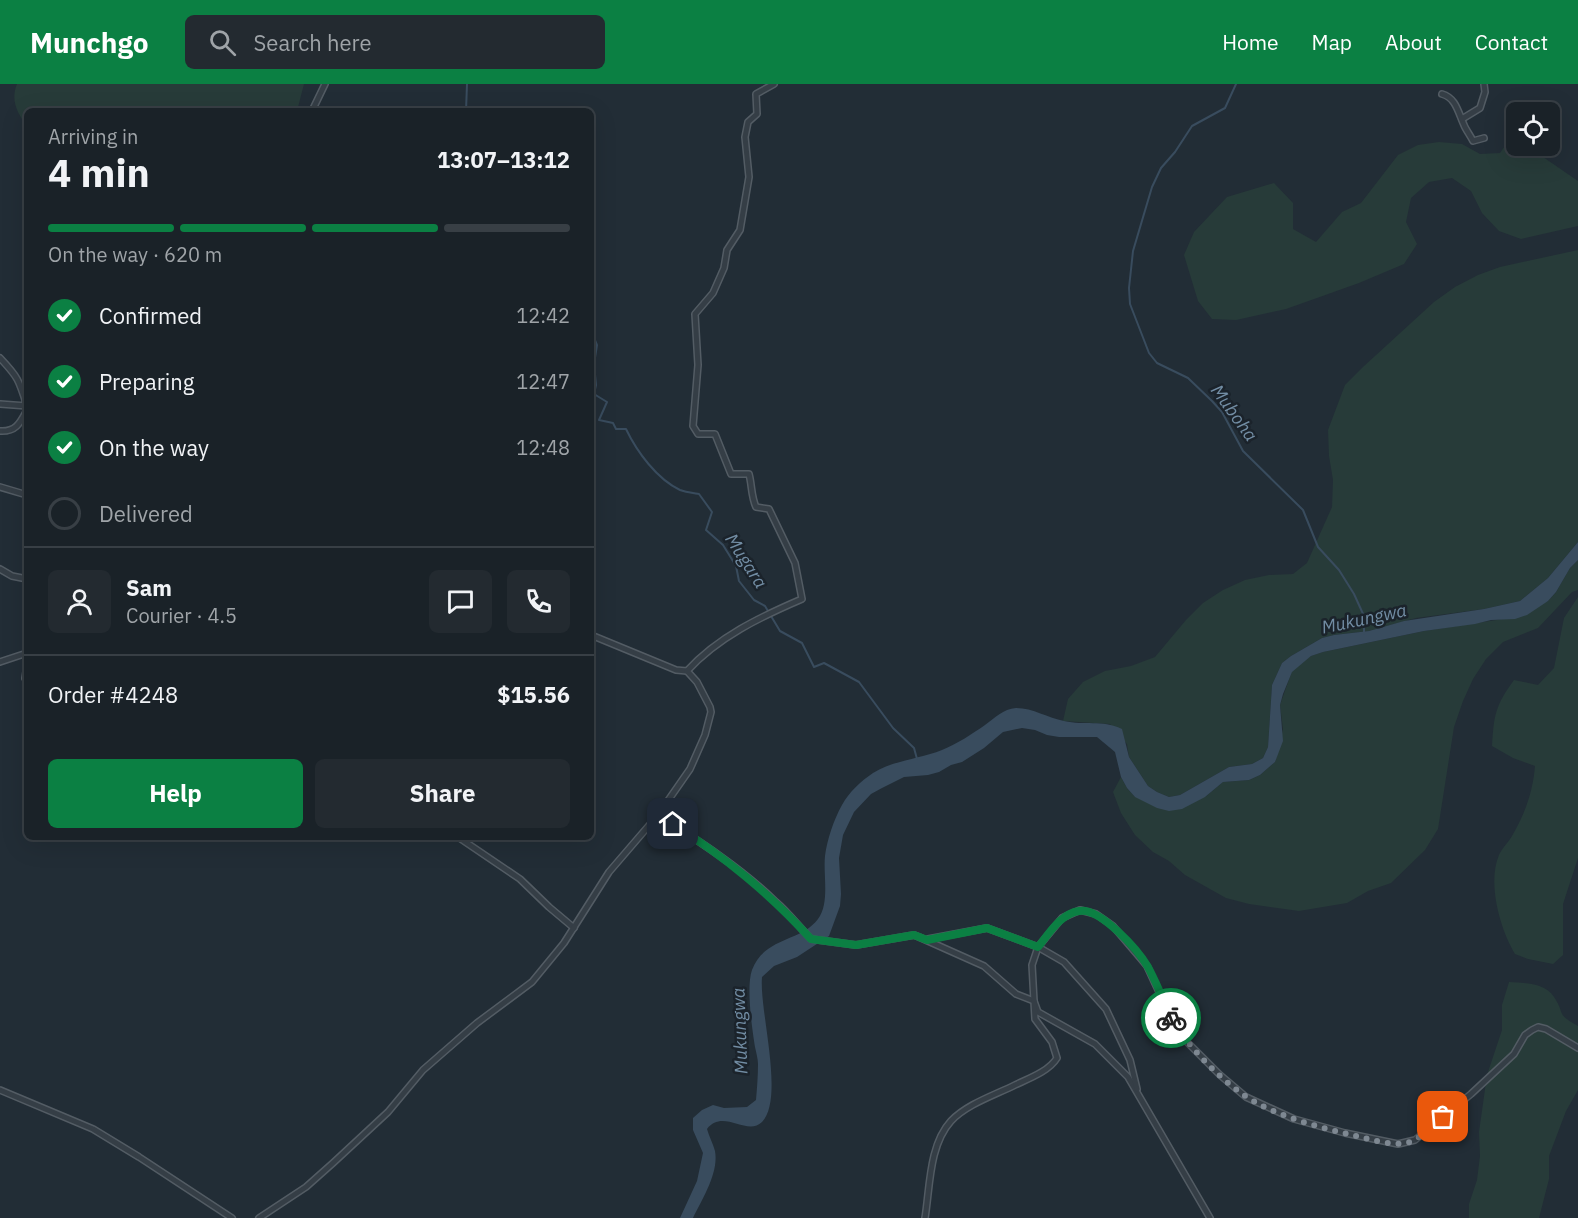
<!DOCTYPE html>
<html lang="en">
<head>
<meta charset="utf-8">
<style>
  body { margin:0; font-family:"IBM Plex Sans",sans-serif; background:#232a30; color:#f1f3f6; height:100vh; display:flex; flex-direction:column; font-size:22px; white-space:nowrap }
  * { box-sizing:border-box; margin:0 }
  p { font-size:20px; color:#9fa4a8 }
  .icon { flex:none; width:33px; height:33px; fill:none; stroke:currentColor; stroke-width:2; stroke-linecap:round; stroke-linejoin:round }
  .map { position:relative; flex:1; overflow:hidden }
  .drawer { position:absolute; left:24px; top:24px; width:570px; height:732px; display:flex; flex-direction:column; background:#1a2228; border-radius:9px; box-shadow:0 6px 24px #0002,0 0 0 2px #383f45 }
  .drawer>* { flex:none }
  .tools { position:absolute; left:1506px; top:18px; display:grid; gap:12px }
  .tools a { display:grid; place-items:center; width:54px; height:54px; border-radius:9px; background:#1a2228; box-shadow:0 6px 24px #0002,0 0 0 2px #383f45; font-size:30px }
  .pin { position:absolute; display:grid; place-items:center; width:51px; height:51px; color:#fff; margin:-26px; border-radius:12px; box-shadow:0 3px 9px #0006 }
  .courier { position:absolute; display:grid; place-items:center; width:60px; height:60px; margin:-30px; border:4px solid #0b8043; border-radius:50%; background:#fff; color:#222; box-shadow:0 2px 8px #0007 }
  .head em { font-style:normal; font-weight:800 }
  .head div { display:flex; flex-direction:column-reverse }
  .head { display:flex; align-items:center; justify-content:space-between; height:102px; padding:0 24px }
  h1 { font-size:39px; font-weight:800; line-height:45px }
  .bar { display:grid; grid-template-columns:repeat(4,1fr); gap:9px 6px; align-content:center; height:72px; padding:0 24px }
  .bar i { height:8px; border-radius:4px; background:#383f45 }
  .bar .current { background:#0b8043 }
  .bar p { grid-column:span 4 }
  .line { display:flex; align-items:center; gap:15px; padding:0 24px; border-top:2px solid #383f45 }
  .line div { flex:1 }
  .round { display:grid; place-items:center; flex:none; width:63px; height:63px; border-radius:9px; background:#232a30 }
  ol { padding:0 24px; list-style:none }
  li { display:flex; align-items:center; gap:18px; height:66px }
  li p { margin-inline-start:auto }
  li .icon { padding:6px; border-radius:50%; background:#0b8043; color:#fff; stroke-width:4 }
  li:last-child { color:#9fa4a8 }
  li i { width:33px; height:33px; border:3px solid #383f45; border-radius:50% }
  .action { display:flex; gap:12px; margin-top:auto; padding:12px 24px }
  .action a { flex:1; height:69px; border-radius:9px; background:#0b8043; color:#fff; font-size:24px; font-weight:800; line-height:69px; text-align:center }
  .action a+a { background:#232a30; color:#f1f3f6 }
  header { display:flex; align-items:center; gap:36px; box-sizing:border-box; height:84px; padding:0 30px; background:#0b8043; color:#fff }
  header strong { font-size:28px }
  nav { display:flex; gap:33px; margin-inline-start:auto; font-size:21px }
  .search { width:420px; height:54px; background:#232a30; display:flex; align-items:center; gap:15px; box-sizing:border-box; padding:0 21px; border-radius:9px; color:#9fa4a8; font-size:22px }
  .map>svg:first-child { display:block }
  .green { fill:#273b39 }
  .water { fill:#394c5e }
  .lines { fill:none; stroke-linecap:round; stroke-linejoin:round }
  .stream { stroke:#394c5e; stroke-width:2 }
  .street-casing { stroke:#535c64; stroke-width:8 }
  .street { stroke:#353e46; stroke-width:5 }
  .done { stroke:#7e8892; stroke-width:6; stroke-dasharray:0 10.8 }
  .route { stroke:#0b8043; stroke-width:8 }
  .labels { text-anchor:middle; stroke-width:5; stroke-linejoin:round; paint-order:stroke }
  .water-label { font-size:18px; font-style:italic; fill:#728da4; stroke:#1b232b }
</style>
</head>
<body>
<header>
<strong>Munchgo</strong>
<div class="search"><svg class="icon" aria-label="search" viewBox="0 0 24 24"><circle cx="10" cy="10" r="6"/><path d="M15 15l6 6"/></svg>Search here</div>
<nav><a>Home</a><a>Map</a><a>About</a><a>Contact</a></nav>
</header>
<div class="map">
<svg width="1578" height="1134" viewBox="0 0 1578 1134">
  <rect width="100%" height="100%" fill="#222d36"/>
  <!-- green -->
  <g class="green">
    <path d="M17 0H304L297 27H27V43C18 29 10 17 17 0Z"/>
    <polygon points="1512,52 1516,55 1516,62 1527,62 1578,97 1578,142 1521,155 1499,147 1482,129 1471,107 1452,94 1429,98 1411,114 1406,138 1417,160 1404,180 1359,199 1286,225 1236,236 1212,235 1198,217 1184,171 1194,148 1227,113 1274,99 1293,119 1293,145 1316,158 1342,128 1361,119 1398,71 1418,61 1439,58 1462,60 1480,70 1500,69"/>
    <polygon points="1578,166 1578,458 1548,494 1520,517 1484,525 1416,534 1369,547 1334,551 1322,554 1291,572 1282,579 1272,601 1268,663 1263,674 1252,680 1229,683 1180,711 1169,713 1157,708 1148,702 1129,673 1127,660 1110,640 1063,637 1068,615 1083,598 1105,587 1131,582 1155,573 1186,536 1203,519 1223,506 1245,496 1269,491 1293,490 1307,479 1332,423 1333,396 1329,372 1328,346 1345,301 1363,283 1434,218 1455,203 1478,191 1500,183"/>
    <polygon points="1578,476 1578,506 1572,508 1538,544 1503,558 1486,575 1473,595 1463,617 1454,643 1438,745 1425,766 1391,799 1368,807 1347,819 1299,827 1249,820 1226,814 1185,791 1169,777 1153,768 1135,751 1121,729 1113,708 1121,693 1127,704 1135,713 1205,713 1223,698 1249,696 1260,691 1275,678 1283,645 1280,621 1292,587 1311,572 1323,568 1424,547 1503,535 1548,517 1556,508 1570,484"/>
    <path d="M1578 513V774L1563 820V871L1553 880 1528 875 1515 870C1500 845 1487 799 1499 771 1502 764 1508 759 1512 752 1525 730 1533 707 1535 682L1513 674 1492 662C1494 631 1495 622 1514 596L1538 601 1554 584 1564 534Z"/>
    <path d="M1509 898C1525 899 1545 899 1554 913 1566 931 1555 929 1578 942V1006L1566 1027 1549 1072V1095L1539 1134H1469V1120L1477 1096 1480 1072 1479 1048 1487 991 1502 946V921Z"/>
  </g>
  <!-- water -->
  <path class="water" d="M1578 458V476L1570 484 1556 508 1548 517 1527 531 1515 535 1491 536 1475 540 1424 547 1323 568 1311 572 1292 588 1283 610 1280 621 1283 657 1275 678 1260 691 1249 696 1223 698 1205 713 1182 725 1169 727 1157 724 1135 713 1127 704 1121 693 1115 668 1097 653H1059L1047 651 1035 646 1022 644 1003 648 984 664 962 678 951 681 939 688 928 691 904 693 882 704 871 710 854 728 843 751 839 774 841 810 840 822 829 852 797 873 774 882 762 893C759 926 785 1014 762 1038 747 1053 723 1024 707 1045 709 1052 713 1060 715 1067 719 1089 702 1115 693 1134H680L697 1097 703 1069 693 1046V1034L702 1026 713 1021 724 1024 747 1023 756 1016C757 1004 758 992 758 980 758 975 756 968 755 963 752 944 746 903 752 886 764 853 801 858 818 835 830 819 823 791 825 772 827 756 834 735 842 721 849 708 861 697 873 689 894 676 920 675 942 666 957 660 972 650 985 641 995 634 1003 625 1016 624 1033 624 1048 634 1064 637 1085 642 1101 635 1122 645L1129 673 1148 702 1157 708 1169 713 1180 711 1229 683 1252 680 1263 674 1268 663 1272 601 1282 579 1291 572 1322 554 1334 551 1369 547 1404 537 1484 525 1520 517 1548 494Z"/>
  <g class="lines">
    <!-- stream -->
    <g class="stream">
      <polyline points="1236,0 1225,24 1192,42 1175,68 1161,84 1152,103 1133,167 1129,204 1130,220 1149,269 1157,279 1188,294 1212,317 1222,328 1243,367 1303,426 1318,463 1339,486 1354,510 1364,532 1364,550"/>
      <polyline points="466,27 467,0"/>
      <path d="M591 246 597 261 594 280 596 301 594 310 607 318 599 336 613 339 616 345H626C637 368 657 395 680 406 685 408 693 409 699 410L712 428 706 446 723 461 736 482 739 497 754 516 765 522 780 547 802 559 814 583 824 579 859 598 893 644 914 664 917 675"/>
    </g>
    <!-- street casing -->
    <g class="street-casing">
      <g id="street">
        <path d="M1442 10C1456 14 1458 28 1464 41 1466 46 1470 51 1473 57L1484 54"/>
        <polyline points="312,27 325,0"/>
        <polyline points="1462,35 1480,24 1485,8 1484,0"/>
        <path d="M0 274C18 293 19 296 27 322L0 320"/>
        <path d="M0 347C16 348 20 339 27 326"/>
        <polyline points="0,403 27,411"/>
        <polyline points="0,485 12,492 27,495"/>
        <polyline points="591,551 676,586 687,587"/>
        <polyline points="0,578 27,569"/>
        <polyline points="25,594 27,581"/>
        <path d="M658 731C699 757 741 784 776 818 789 829 799 843 811 855L856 861 914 851 919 853 984 882 1016 910 1034 917 1038 928 1095 960 1128 993 1210 1134"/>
        <polyline points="458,753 520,795 549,823 574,844"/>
        <polyline points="928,855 987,844 1038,863 1064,878 1106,925 1130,976 1137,1005"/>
        <polyline points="0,1006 93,1045 139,1073 232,1134"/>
        <path d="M259 1134 306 1103 333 1079 388 1028 423 986 477 939 532 898 564 859 609 788 658 731 690 685 705 651 711 628 710 623 697 598 687 587C718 553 760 533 802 515L795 479 769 425 756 423C751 412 752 401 749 390H731L715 350H698L693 342 698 281 695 230 713 209 724 184 727 166 740 146 749 93 745 53 748 38 757 30 756 10 774 0"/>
        <path d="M925 1134C930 1103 929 1061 951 1037 967 1020 995 1011 1015 1001 1030 994 1049 987 1057 974L1052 958 1035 935 1032 881 1038 863 1062 834 1080 826 1096 830 1113 842 1147 882 1172 936 1184 955 1220 991 1246 1013 1294 1035 1345 1049 1398 1060 1415 1056 1471 1010 1514 970 1525 951 1532 946 1538 943 1546 945 1578 964"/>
      </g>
    </g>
    <!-- street -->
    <use href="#street" class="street"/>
  </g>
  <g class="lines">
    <!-- done -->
    <path class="done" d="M1171 934C1187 962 1227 1003 1255 1018 1286 1035 1322 1044 1356 1052 1371 1055 1390 1062 1406 1059 1420 1056 1432 1042 1443 1033"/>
    <!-- route -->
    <path class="route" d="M673 740C726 774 768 808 811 855L856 861 914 851 927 856 987 844 1038 863C1049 850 1060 830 1079 827 1100 823 1138 866 1148 883 1157 900 1164 917 1171 934"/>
  </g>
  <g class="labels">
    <!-- water labels -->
    <g class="water-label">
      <text transform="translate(1234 329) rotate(54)" y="6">Muboha</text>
      <text transform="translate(746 477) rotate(57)" y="6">Mugara</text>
      <text transform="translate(1364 535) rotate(-12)" y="6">Mukungwa</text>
      <text transform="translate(740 947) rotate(-92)" y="6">Mukungwa</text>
    </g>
  </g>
</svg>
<div class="tools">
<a><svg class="icon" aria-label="locate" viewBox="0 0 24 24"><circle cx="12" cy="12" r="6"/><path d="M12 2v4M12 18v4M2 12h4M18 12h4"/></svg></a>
</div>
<div class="pin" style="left:1443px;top:1033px;background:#ea580c"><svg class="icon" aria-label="bag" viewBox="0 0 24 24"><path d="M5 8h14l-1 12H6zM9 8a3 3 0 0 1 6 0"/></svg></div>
<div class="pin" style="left:673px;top:740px;background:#1f2937"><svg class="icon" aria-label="home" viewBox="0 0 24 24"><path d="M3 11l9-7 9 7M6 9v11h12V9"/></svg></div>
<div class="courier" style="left:1171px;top:934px"><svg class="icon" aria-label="bike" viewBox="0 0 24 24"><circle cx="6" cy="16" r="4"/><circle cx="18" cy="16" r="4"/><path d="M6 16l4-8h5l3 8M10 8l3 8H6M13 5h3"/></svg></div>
<section class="drawer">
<div class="head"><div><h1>4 min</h1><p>Arriving in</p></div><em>13:07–13:12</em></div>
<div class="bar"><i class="current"></i><i class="current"></i><i class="current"></i><i></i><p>On the way · 620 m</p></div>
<ol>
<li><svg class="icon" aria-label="check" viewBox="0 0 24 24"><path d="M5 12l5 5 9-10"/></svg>Confirmed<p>12:42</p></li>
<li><svg class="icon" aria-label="check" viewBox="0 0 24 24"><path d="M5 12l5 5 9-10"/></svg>Preparing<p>12:47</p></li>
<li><svg class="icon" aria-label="check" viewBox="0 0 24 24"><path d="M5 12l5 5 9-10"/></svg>On the way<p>12:48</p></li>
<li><i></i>Delivered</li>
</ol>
<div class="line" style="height:108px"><a class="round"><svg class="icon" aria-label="person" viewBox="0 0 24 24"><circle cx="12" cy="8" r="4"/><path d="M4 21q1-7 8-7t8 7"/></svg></a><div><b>Sam</b><p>Courier · 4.5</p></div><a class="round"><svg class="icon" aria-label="chat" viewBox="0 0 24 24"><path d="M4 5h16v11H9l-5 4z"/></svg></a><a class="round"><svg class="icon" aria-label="phone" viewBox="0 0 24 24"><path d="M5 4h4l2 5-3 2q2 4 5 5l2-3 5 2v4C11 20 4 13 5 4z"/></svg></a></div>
<div class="line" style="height:78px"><div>Order #4248</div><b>$15.56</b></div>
<div class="action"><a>Help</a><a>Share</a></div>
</section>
</div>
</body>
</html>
